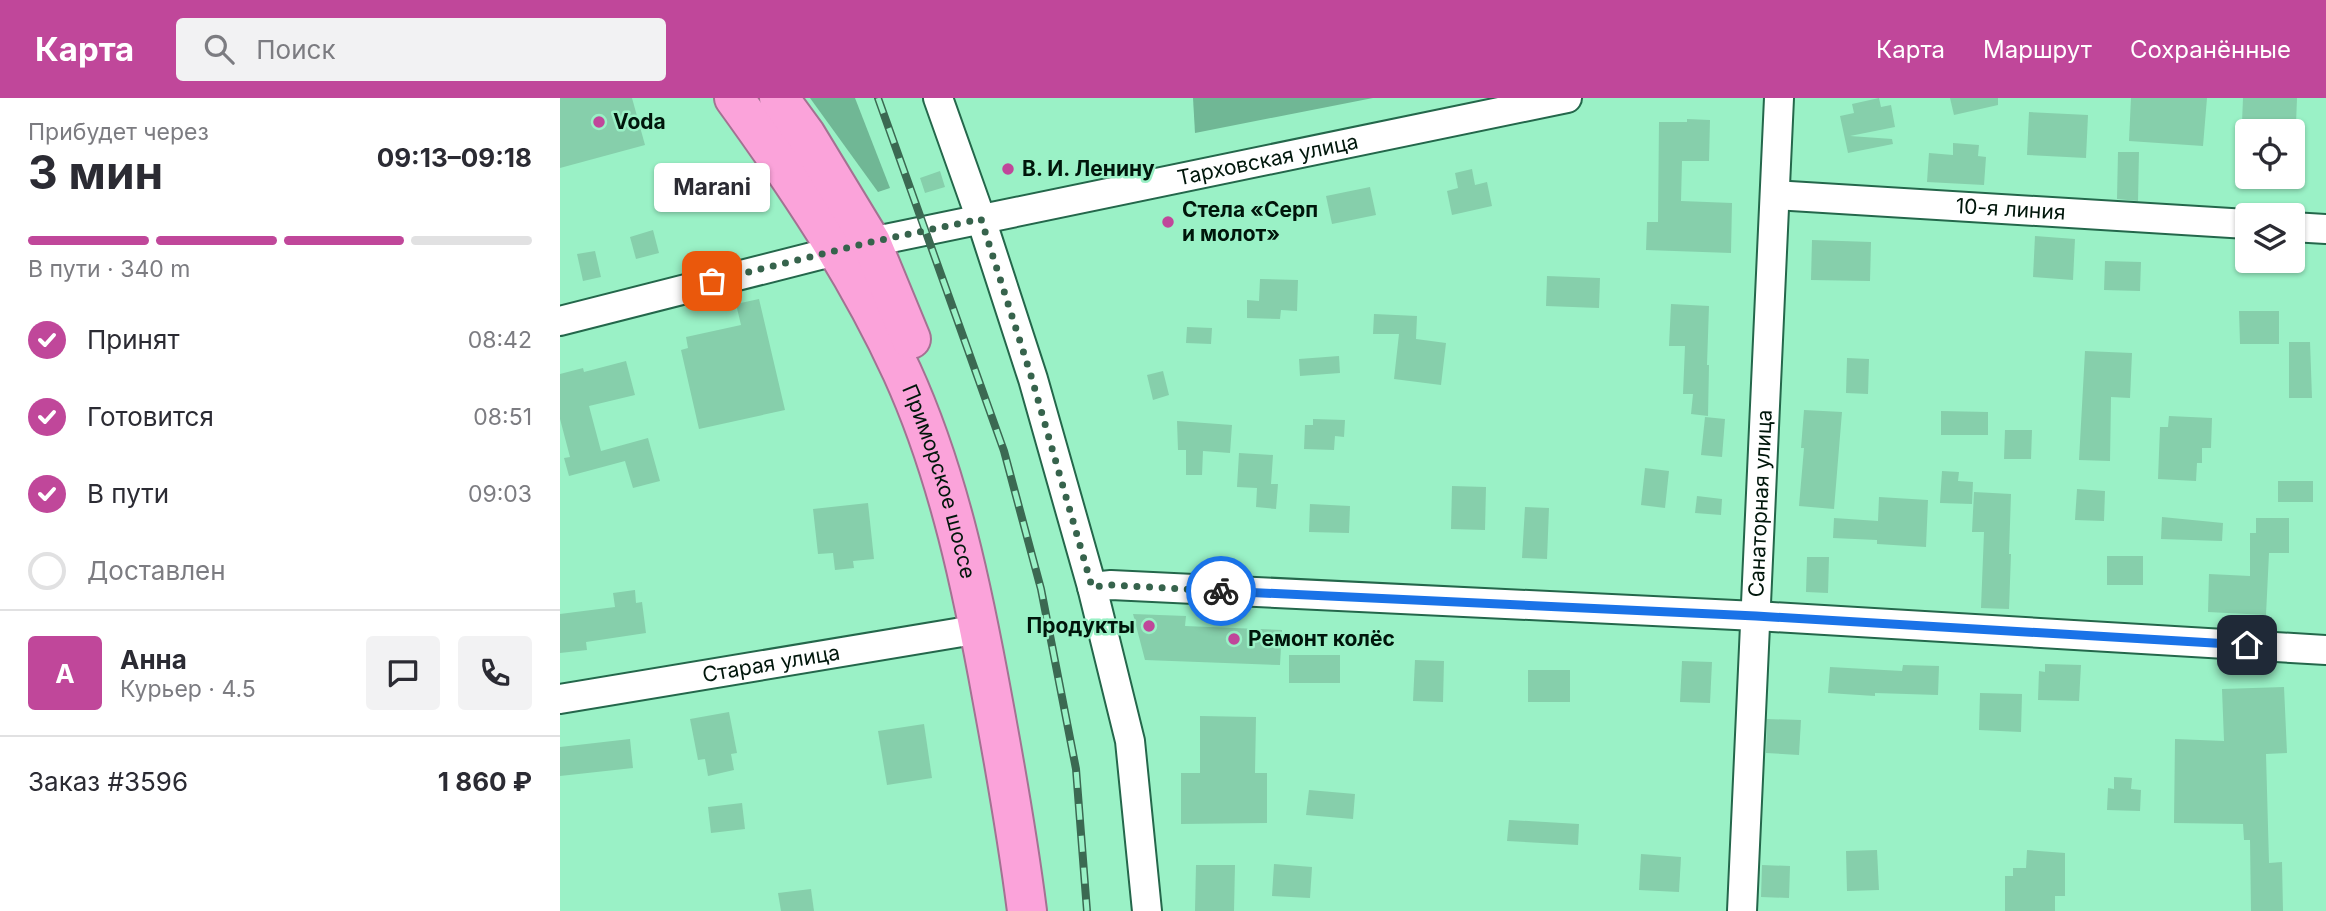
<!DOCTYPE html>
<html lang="ru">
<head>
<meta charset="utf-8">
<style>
  body { margin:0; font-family:Inter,sans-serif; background:#f2f2f3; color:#2b2b33; height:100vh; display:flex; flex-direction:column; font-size:26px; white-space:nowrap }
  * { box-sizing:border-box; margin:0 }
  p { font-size:23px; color:#7c7c81 }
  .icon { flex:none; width:38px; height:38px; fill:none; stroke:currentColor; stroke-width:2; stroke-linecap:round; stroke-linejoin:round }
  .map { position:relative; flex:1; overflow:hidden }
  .sheet { display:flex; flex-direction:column; background:#fff; width:560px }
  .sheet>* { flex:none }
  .buttons { position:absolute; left:1675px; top:21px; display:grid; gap:14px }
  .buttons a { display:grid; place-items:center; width:70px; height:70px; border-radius:7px; background:#fff; box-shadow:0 2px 5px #0004; font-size:35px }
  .pin { position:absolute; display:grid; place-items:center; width:60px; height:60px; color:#fff; margin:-30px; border-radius:14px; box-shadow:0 4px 10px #0006 }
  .courier { position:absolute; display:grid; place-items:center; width:70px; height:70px; margin:-35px; border:5px solid #1a73e8; border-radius:50%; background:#fff; color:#222; box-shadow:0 2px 9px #0007 }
  .bubble { position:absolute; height:49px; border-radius:7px; background:#fff; box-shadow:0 2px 5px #0004; font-size:23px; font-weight:700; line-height:49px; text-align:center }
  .summary em { font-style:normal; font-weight:700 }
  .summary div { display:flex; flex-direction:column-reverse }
  .summary { display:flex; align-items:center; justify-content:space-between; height:119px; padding:0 28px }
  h1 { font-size:46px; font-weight:700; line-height:52px }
  .bar { display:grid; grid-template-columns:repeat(4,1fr); gap:10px 7px; align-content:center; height:84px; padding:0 28px }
  .bar i { height:9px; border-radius:5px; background:#e1e1e2 }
  .bar .current { background:#c0479a }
  .bar p { grid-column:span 4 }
  .line { display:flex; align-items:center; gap:18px; padding:0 28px; border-top:2px solid #e1e1e2 }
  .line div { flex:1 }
  .round { display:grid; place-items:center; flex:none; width:74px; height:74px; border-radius:7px; background:#f2f2f3 }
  ol { padding:0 28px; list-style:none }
  li { display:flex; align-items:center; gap:21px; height:77px }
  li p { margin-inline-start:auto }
  li .icon { padding:7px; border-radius:50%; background:#c0479a; color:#fff; stroke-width:4 }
  li:last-child { color:#7c7c81 }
  li i { width:38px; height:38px; border:4px solid #e1e1e2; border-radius:50% }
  header { display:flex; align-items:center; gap:42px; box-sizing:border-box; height:98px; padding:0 35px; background:#c0479a; color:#fff }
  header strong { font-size:33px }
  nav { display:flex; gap:38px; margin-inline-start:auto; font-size:24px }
  .search { width:490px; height:63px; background:#f2f2f3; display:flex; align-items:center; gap:18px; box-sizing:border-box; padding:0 24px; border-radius:7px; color:#7c7c81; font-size:26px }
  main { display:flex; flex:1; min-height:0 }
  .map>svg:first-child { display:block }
  .forest { fill:#70b795 }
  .building { fill:#86cfab }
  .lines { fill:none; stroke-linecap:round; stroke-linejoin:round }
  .minor-casing { stroke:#24674b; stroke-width:32 }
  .highway-casing { stroke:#a37292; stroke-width:42 }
  .minor { stroke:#fff; stroke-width:28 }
  .highway { stroke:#fba3da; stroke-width:38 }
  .rail-casing { stroke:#3b6952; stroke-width:8 }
  .rail { stroke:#9af1c6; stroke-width:5; stroke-dasharray:16; stroke-linecap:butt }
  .done { stroke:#36634c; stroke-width:7; stroke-dasharray:0 12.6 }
  .route { stroke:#1a73e8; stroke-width:9 }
  .poi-dot { fill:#c0479a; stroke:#9af1c6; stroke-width:2.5 }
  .labels { text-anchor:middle; stroke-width:5; stroke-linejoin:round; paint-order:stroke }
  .poi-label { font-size:21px; font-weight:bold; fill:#00160b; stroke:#9af1c6; text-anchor:start }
  .street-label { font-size:21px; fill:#00160b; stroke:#9af1c6 }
</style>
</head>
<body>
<header>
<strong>Карта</strong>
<div class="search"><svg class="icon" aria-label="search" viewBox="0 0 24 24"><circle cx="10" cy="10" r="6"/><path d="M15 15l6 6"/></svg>Поиск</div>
<nav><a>Карта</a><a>Маршрут</a><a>Сохранённые</a></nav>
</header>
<main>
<section class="sheet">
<div class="summary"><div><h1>3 мин</h1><p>Прибудет через</p></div><em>09:13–09:18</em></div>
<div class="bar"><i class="current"></i><i class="current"></i><i class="current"></i><i></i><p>В пути · 340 m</p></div>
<ol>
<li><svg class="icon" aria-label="check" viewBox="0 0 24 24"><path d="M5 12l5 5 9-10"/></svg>Принят<p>08:42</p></li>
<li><svg class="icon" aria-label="check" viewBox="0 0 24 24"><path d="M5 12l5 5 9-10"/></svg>Готовится<p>08:51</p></li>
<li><svg class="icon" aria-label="check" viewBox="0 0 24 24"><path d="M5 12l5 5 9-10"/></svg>В пути<p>09:03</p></li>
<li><i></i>Доставлен</li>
</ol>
<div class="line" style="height:126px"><b class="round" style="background:#c0479a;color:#fff">А</b><div><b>Анна</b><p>Курьер · 4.5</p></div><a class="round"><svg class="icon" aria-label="chat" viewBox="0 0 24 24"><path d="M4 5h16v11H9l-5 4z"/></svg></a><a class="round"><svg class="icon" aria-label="phone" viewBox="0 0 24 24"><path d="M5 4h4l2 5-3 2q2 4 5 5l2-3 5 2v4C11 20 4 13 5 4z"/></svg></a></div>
<div class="line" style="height:91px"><div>Заказ #3596</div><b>1 860 ₽</b></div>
</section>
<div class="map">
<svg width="1766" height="813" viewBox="0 0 1766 813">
  <rect width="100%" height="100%" fill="#9af1c6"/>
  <!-- forest -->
  <g class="forest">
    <polygon points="250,0 295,0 330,90 318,94"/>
    <polygon points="633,0 813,0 635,35"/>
  </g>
  <!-- building -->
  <g class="building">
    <polygon points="0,0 72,0 85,47 0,70"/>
    <polygon points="1319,0 1321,9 1331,7 1335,29 1290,38 1332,41 1333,46 1288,55 1280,18 1294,15 1292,6"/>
    <polygon points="1390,0 1438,0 1438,7 1394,17"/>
    <polygon points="1571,0 1647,0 1643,48 1569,43"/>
    <polygon points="1683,0 1737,0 1736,26 1682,25"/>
    <polygon points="1469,14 1528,17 1526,60 1467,57"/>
    <polygon points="1127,21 1150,22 1149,63 1122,63 1121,103 1172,105 1171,155 1086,152 1087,124 1098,124 1099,24 1127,24"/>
    <polygon points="1393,45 1419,47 1418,58 1426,59 1424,87 1367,84 1369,55 1393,57"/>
    <polygon points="1558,54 1579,54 1578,103 1557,101"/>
    <polygon points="912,71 915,87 927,84 932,108 892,117 887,93 898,90 895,75"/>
    <polygon points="380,73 385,89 365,95 360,80"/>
    <polygon points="810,89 816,117 772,126 766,98"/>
    <polygon points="93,132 99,155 76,161 70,139"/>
    <polygon points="1475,138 1515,141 1513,182 1473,179"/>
    <polygon points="1252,142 1311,144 1310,183 1251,182"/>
    <polygon points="35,153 41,179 23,183 17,156"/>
    <polygon points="1545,163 1581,164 1580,193 1544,192"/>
    <polygon points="987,178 1040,180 1039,210 986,208"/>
    <polygon points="700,181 738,182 737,213 721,212 720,221 687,220 687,202 699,203"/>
    <polygon points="199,201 225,312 139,331 121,252 128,250 126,239 181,227 176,206"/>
    <polygon points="1111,206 1149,208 1147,267 1149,267 1148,318 1131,316 1133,296 1123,296 1125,248 1109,248"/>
    <polygon points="1679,213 1719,213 1719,246 1680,246"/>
    <polygon points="814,216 857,218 856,241 886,245 881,287 834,281 839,236 813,236"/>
    <polygon points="627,229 652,230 651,246 626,245"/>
    <polygon points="1729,244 1750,244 1752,300 1729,300"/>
    <polygon points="1525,253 1572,255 1570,300 1551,299 1550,363 1519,362"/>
    <polygon points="779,258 780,275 740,278 739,261"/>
    <polygon points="1287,260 1309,261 1308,296 1286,295"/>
    <polygon points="66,263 75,297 29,308 41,353 88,340 100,383 73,390 65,363 9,378 4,360 10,359 0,321 0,276 23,270 24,274"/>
    <polygon points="603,273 609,297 593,302 587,277"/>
    <polygon points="1244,312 1282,314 1274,411 1239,408 1244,350 1241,350"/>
    <polygon points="1381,313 1428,314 1428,337 1381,337"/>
    <polygon points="1609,318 1652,320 1651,350 1642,350 1642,365 1637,365 1636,383 1598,381 1600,329 1608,329"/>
    <polygon points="1145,319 1165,321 1162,359 1141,357"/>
    <polygon points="753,321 785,322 784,339 775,338 774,352 744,351 745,327 753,327"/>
    <polygon points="617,323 672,327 670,355 643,353 642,377 626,377 626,352 618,352"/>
    <polygon points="1445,332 1472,332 1471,361 1444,361"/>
    <polygon points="679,355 713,357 711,386 718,386 716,411 696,409 697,390 677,389"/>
    <polygon points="1085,370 1109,373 1105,410 1081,407"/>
    <polygon points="1382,373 1399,374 1398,383 1413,384 1412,406 1380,405"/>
    <rect x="1718" y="383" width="35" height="21"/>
    <polygon points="892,388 926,389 925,432 891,431"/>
    <polygon points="1517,391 1545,393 1544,423 1515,422"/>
    <polygon points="1414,394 1451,396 1449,456 1451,456 1449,511 1421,510 1424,434 1412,434"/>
    <polygon points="1137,398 1162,401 1161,417 1135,415"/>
    <polygon points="1319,399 1368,402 1366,449 1317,446 1317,442 1273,440 1274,420 1318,423"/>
    <polygon points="308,405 314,461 293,463 294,470 275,472 273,455 258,456 253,411"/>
    <polygon points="750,406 790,408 789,435 749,434"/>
    <polygon points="965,409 989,410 987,461 962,460"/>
    <polygon points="1602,419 1663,425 1662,443 1601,441"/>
    <polygon points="1696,420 1729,420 1729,455 1709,455 1706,517 1648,514 1649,476 1690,478 1690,435 1696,435"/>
    <rect x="1547" y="458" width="36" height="29"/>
    <polygon points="1247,459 1269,459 1268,495 1246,494"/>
    <polygon points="75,492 76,505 82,504 86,535 26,544 27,552 0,555 0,516 55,509 53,495"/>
    <polygon points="573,516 626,518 625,528 722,532 720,567 585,562"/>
    <rect x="729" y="557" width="51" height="28"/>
    <polygon points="855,562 884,563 883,604 853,603"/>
    <polygon points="1122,563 1152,564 1150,605 1120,604"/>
    <polygon points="1485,566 1521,567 1519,603 1478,602 1479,573 1485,574"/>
    <polygon points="1343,567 1379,568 1378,597 1315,595 1315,598 1268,595 1270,569 1342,573"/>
    <rect x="968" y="572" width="42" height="32"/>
    <polygon points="1724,589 1727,655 1706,656 1709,765 1722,764 1723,813 1691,813 1690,742 1684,742 1683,726 1614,725 1615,641 1664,643 1662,591"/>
    <polygon points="1420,595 1462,596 1461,634 1419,632"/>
    <polygon points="169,614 177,655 171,656 174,672 148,678 145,661 138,662 130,621"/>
    <polygon points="640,618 696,619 695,675 707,675 707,725 621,726 621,675 640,675"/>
    <polygon points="1207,621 1241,622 1239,657 1206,655"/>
    <polygon points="364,626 372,680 327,687 318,633"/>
    <polygon points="70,641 73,670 0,678 0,649"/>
    <polygon points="1554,679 1572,680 1571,691 1581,692 1580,713 1547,712 1548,690 1554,691"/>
    <polygon points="749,692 795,696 793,721 746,717"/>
    <polygon points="182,705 185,731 151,735 148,709"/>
    <polygon points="949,722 1019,726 1018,747 947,743"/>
    <polygon points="1317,752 1319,792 1287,793 1286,753"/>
    <polygon points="1467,752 1505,755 1505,798 1495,798 1495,813 1445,813 1445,778 1453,778 1453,770 1466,770"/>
    <polygon points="1081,756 1121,759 1119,794 1079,792"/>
    <polygon points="714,766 752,769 750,800 712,798"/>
    <polygon points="636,767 675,767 674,813 635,813"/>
    <polygon points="1202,767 1230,768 1229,800 1201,799"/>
    <polygon points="251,791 254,813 221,813 218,795"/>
  </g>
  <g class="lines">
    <!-- minor casing -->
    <g class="minor-casing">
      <g id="minor">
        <polyline points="378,0 421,121 473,281 532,489 570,643 587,813"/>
        <path id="s1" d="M1215 97 1687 126"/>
        <polyline points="1732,129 1766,131"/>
        <path id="s2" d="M0 223 311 144 1007 0"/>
        <polyline points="532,489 551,487 1196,518 1766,552"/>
        <path id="s3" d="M0 601 420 531"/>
        <path id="s4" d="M1182 813 1219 0"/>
      </g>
    </g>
    <!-- highway casing -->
    <g class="highway-casing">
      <g id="highway">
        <path id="s5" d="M174 0C237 87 297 176 342 274 389 377 413 494 433 604 446 674 458 743 467 813"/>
        <polyline points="219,0 246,37 311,144 351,241"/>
      </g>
    </g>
    <!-- minor -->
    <use href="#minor" class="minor"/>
    <!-- highway -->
    <use href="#highway" class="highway"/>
    <!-- rail casing -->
    <g class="rail-casing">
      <polyline id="rail" points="318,0 444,353 481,491 516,671 527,813"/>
    </g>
    <!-- rail -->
    <use href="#rail" class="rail"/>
  </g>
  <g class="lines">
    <!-- done -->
    <polyline class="done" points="152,183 311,144 421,121 472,281 532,489 551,487 661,493"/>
    <!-- route -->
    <polyline class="route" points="661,493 1196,518 1687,547"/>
  </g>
  <!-- markers -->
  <g class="poi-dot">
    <circle cx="39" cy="24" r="7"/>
    <circle cx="448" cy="71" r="7"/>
    <circle cx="608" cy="124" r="7"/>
    <circle cx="589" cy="528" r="7"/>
    <circle cx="674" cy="541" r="7"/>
  </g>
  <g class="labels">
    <!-- poi labels -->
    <g class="poi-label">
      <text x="53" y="31">Voda</text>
      <text x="462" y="78">В. И. Ленину</text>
      <text x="622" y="119">Стела «Серп<tspan x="622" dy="24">и молот»</tspan></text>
      <text x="575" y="535" text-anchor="end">Продукты</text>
      <text x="688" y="548">Ремонт колёс</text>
    </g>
    <!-- street labels -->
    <g class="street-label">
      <text dy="7" stroke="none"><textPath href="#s2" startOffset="726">Тарховская улица</textPath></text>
      <text dy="7" stroke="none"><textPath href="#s1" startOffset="236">10-я линия</textPath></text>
      <text dy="7" stroke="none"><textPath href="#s5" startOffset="438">Приморское шоссе</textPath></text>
      <text dy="7" stroke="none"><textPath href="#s4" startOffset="408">Санаторная улица</textPath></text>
      <text dy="7" stroke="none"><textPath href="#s3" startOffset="214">Старая улица</textPath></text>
    </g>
  </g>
</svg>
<div class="buttons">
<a><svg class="icon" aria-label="locate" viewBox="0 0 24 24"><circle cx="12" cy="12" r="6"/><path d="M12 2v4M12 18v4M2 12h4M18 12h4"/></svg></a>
<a><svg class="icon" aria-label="layers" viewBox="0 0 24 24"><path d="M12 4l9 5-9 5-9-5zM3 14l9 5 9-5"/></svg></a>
</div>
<div class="pin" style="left:152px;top:183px;background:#ea580c"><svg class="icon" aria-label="bag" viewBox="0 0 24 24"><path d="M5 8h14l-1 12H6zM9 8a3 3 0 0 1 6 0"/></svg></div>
<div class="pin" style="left:1687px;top:547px;background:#1f2937"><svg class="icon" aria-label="home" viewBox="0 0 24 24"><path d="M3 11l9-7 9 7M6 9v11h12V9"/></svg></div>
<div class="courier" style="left:661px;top:493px"><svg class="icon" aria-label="bike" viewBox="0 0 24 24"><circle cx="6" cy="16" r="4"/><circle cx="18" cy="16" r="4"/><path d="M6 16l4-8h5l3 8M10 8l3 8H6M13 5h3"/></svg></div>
<div class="bubble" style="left:94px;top:65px;width:116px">Marani</div>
</div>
</main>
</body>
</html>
